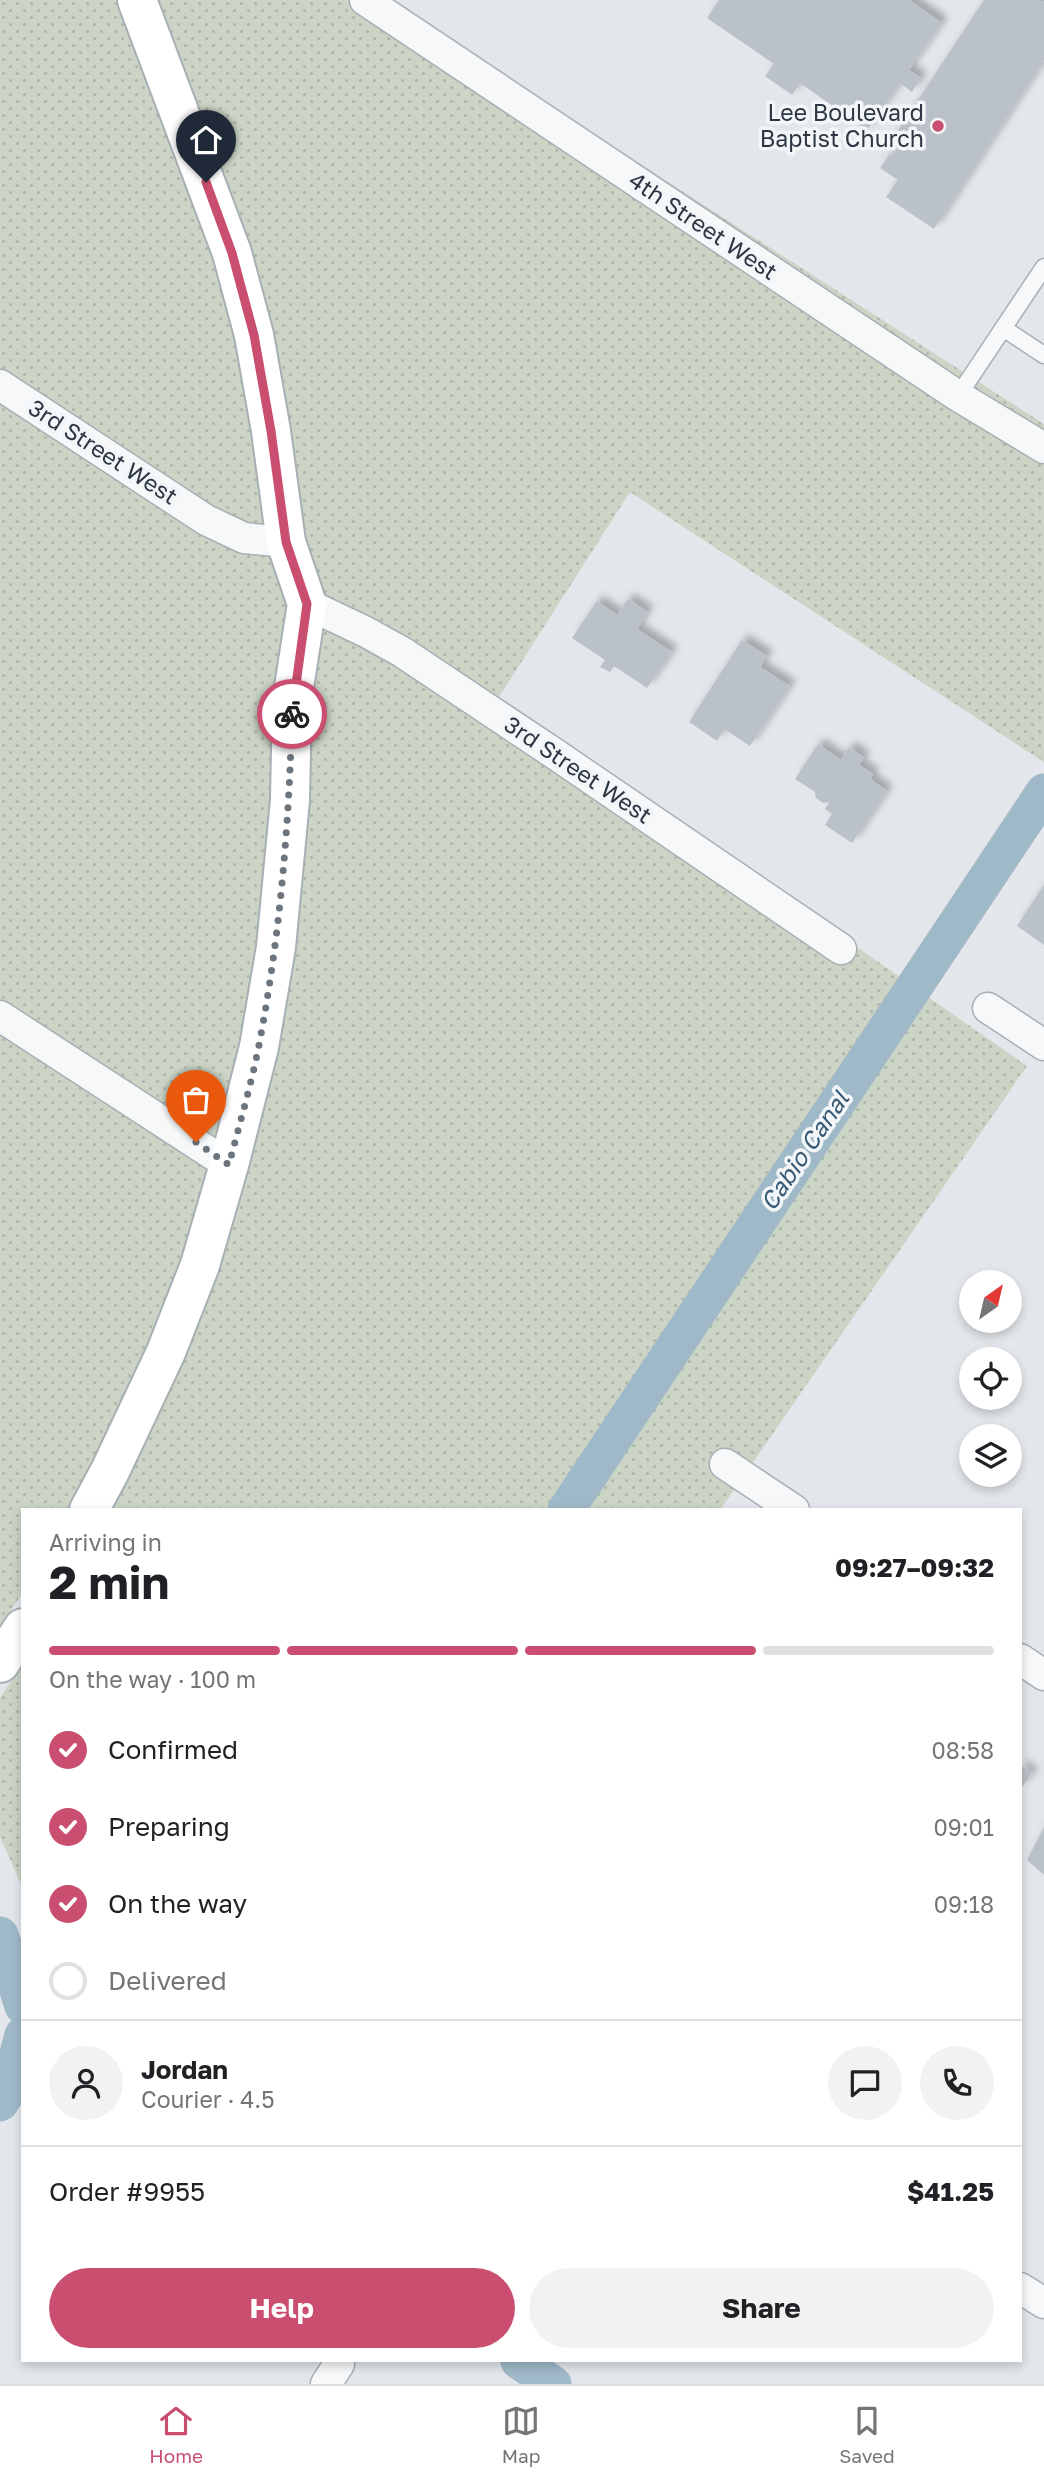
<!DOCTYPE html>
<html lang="en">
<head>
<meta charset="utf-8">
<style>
  body { margin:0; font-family:"Golos Text",sans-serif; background:#f2f2f2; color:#202124; height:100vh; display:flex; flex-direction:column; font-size:26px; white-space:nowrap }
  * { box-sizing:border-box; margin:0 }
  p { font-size:23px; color:#757577 }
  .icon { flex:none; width:38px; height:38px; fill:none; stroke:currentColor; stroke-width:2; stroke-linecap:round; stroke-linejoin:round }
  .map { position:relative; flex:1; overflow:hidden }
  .sheet { position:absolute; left:21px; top:1508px; width:1001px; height:854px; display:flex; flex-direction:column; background:#fff; border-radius:0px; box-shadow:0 4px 10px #0003 }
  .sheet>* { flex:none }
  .needle { width:46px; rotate:34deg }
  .buttons { position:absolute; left:959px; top:1270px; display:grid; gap:14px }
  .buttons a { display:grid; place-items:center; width:63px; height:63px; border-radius:50%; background:#fff; box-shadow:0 4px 10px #0003; font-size:35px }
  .pin { position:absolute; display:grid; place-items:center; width:60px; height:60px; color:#fff; margin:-72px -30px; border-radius:50% 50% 50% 0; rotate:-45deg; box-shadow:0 0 7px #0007 }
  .pin .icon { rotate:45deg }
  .courier { position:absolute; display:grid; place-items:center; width:70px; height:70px; margin:-35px; border:5px solid #ca4e6f; border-radius:50%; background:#fff; color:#222; box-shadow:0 2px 9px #0007 }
  .head em { font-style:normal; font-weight:700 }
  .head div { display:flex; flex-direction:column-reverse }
  .head { display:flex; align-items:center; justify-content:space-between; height:119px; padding:0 28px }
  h1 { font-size:46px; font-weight:700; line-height:52px }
  .bar { display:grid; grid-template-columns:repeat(4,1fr); gap:10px 7px; align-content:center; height:84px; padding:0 28px }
  .bar i { height:9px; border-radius:5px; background:#e0e0e0 }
  .bar .on { background:#ca4e6f }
  .bar p { grid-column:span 4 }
  .line { display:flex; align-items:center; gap:18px; padding:0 28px; border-top:2px solid #e0e0e0 }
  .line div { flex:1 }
  .round { display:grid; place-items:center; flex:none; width:74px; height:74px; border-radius:37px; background:#f2f2f2 }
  ol { padding:0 28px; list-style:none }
  li { display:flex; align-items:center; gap:21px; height:77px }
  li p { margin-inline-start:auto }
  li .icon { padding:7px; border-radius:50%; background:#ca4e6f; color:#fff; stroke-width:4 }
  li:last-child { color:#757577 }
  li i { width:38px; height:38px; border:4px solid #e0e0e0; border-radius:50% }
  .button { display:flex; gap:14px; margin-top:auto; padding:14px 28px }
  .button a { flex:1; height:80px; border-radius:42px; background:#ca4e6f; color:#fff; font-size:28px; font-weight:700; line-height:80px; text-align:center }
  .button a+a { background:#f2f2f2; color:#202124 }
  .tabs { display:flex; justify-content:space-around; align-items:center; height:98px; border-top:2px solid #e0e0e0; background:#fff; font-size:19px; color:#757577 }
  .tabs a { display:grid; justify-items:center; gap:4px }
  .tabs .on { color:#ca4e6f }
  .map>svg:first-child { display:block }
  .grass { fill:url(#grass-dots) }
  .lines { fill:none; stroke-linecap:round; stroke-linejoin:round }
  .canal { stroke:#a0b9c9; stroke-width:37 }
  .building { fill:#bbc1c8; filter:url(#shadow) }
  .lane-casing { stroke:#a8afb5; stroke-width:19 }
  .street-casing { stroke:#a8afb5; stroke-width:33 }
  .secondary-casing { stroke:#a8afb5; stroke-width:42 }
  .lane { stroke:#f6f8f9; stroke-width:16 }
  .street { stroke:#f6f8f9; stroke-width:30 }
  .secondary { stroke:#fff; stroke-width:38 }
  .done { stroke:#6c757e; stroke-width:7; stroke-dasharray:0 12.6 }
  .route { stroke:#ca4e6f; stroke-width:9 }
  .poi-dot { fill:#ca4e6f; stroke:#f3f6f8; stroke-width:2.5 }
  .labels { text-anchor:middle; stroke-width:7; stroke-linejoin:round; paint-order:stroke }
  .poi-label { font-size:23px; fill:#2c3743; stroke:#f3f6f8; text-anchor:end }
  .street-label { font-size:23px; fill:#2c3743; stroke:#f3f6f8 }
  .water-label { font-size:24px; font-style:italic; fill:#375a76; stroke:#f3f6f8 }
</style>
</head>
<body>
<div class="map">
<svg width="1044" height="2384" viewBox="0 0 1044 2384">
  <defs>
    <pattern id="grass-dots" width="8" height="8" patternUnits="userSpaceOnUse" patternTransform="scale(1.75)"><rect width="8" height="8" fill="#cbd4c5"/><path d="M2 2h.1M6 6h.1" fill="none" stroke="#aeb7aa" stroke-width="1.8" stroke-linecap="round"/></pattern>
    <filter id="shadow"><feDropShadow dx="6" dy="-6" stdDeviation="3.5" flood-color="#0004"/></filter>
  </defs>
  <rect width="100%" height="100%" fill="#e3e7eb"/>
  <!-- grass -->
  <g class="grass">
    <polygon points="0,0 115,0 144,72 214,262 235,342 252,436 266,547 287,608 257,946 240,1044 211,1161 182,1260 149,1345 93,1463 68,1510 23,1510 23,1592 0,1627"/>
    <polygon points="159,0 385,0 1044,424 1044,762 630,492 499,697 1027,1066 720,1510 110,1510 295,949 309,801 311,700 326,606 325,596 304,536 290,426 273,330 251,246"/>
    <polygon points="23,1662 23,1888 0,1837 0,1698"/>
  </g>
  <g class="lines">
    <!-- canal -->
    <g class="canal">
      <polyline points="566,1510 1044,792"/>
      <polyline points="0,1935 23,2006"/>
      <polyline points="0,2103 8,2090 23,2035"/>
      <polyline points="519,2361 553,2384"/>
    </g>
  </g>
  <!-- building -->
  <g class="building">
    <polygon points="719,0 909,0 942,23 909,70 921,78 912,92 900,83 867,130 800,83 792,95 765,76 774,64 707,18"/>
    <polygon points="984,0 1044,1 1044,60 934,229 886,197 898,180 880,168 890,154 892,155 899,146 891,141"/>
    <polygon points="628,599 648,612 637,629 672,652 647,688 614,666 610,672 600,667 605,660 572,638 597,601 617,615"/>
    <polygon points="742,640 767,656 760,667 790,686 750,746 724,729 717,741 689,722"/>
    <polygon points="818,744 841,760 849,747 864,757 859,765 873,774 870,779 887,791 852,843 825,825 832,814 825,809 829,802 823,803 816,798 815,792 795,779"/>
    <polygon points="1044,885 1044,945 1017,926"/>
    <polygon points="1020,1765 1032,1773 1020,1790"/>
    <polygon points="1044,1827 1044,1875 1027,1860"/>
  </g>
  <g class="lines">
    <!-- lane casing -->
    <g class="lane-casing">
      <g id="lane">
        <polyline points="1003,328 1044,355"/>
        <polyline points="958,396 1044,267"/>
      </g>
    </g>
    <!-- street casing -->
    <g class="street-casing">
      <g id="street">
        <polyline points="365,0 958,396 1044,448"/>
        <polyline points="0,385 206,520 244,538 286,542"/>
        <polyline points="307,604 366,632 402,652 555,754 841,949"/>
        <polyline points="988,1008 1044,1045"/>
        <polyline points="0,1016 229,1165"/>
        <polyline points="725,1464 794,1510"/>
        <polyline points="1020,1659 1044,1675"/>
        <polyline points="1020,2288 1044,2303"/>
        <polyline points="326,2384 339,2364"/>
      </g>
    </g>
    <!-- secondary casing -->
    <g class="secondary-casing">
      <g id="secondary">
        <polyline points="89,1510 110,1471 166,1352 200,1265 229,1165 259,1047 276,947 290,800 292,700 307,604 286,542 271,431 254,335 232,253 137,0"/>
        <polyline points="0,1663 23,1628"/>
      </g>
    </g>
    <!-- lane -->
    <use href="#lane" class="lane"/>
    <!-- street -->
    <use href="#street" class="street"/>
    <!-- secondary -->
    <use href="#secondary" class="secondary"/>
  </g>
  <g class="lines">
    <!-- done -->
    <path class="done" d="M196 1142 229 1165C239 1125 251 1086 259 1045 280 936 289 826 292 714"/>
    <!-- route -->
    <polyline class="route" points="206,182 232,253 254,335 271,431 286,542 307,604 292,714"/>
  </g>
  <!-- markers -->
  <circle class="poi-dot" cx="938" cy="126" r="7"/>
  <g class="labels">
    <!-- poi labels -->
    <g class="poi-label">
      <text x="924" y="121">Lee Boulevard<tspan x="924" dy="26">Baptist Church</tspan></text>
    </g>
    <!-- street labels -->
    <g class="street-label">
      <text transform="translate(703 226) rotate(34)" y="8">4th Street West</text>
      <text transform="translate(103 452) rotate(33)" y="8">3rd Street West</text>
      <text transform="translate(578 770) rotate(34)" y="8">3rd Street West</text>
    </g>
    <!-- water labels -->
    <g class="water-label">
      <text transform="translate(805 1151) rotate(-56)" y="8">Cabio Canal</text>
    </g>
  </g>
</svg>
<div class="buttons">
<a><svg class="needle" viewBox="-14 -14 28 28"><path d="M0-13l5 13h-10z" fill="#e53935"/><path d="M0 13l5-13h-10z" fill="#757577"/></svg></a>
<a><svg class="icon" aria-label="locate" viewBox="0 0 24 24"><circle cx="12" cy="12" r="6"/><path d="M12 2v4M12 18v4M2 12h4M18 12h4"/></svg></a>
<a><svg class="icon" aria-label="layers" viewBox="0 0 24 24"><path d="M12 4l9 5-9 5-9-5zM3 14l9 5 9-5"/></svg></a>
</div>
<div class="pin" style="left:196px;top:1142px;background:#ea580c"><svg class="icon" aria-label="bag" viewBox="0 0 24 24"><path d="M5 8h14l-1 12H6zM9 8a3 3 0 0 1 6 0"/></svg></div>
<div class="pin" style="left:206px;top:182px;background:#1f2937"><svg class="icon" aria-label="home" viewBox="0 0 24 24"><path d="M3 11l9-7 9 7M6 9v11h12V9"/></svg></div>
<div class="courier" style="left:292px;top:714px"><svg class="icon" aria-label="bike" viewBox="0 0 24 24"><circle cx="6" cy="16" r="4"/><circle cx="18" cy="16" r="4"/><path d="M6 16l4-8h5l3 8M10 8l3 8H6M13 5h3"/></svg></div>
<section class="sheet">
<div class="head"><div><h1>2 min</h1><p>Arriving in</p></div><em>09:27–09:32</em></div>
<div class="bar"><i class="on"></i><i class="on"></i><i class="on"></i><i></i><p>On the way · 100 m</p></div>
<ol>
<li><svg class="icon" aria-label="check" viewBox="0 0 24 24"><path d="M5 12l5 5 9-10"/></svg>Confirmed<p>08:58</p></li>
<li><svg class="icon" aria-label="check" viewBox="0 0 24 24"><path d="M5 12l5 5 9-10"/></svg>Preparing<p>09:01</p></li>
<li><svg class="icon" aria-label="check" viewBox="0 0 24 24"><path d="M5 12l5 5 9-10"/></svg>On the way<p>09:18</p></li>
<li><i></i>Delivered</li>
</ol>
<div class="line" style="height:126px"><a class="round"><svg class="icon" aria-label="person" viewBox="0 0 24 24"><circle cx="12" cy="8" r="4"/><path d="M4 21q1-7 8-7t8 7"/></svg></a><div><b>Jordan</b><p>Courier · 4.5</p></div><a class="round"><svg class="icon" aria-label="chat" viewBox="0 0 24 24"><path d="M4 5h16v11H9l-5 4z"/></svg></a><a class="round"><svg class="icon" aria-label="phone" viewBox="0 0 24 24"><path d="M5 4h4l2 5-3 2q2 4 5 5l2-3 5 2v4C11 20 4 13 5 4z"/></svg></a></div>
<div class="line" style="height:91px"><div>Order #9955</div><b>$41.25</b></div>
<div class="button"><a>Help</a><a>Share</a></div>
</section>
</div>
<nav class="tabs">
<a class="on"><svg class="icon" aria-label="home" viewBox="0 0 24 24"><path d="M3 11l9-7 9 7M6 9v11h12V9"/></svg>Home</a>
<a><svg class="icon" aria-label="map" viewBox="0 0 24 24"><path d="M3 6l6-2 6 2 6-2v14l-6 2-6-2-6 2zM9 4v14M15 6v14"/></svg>Map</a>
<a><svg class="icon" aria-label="saved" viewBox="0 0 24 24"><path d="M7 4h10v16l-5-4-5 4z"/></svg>Saved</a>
</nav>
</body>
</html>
